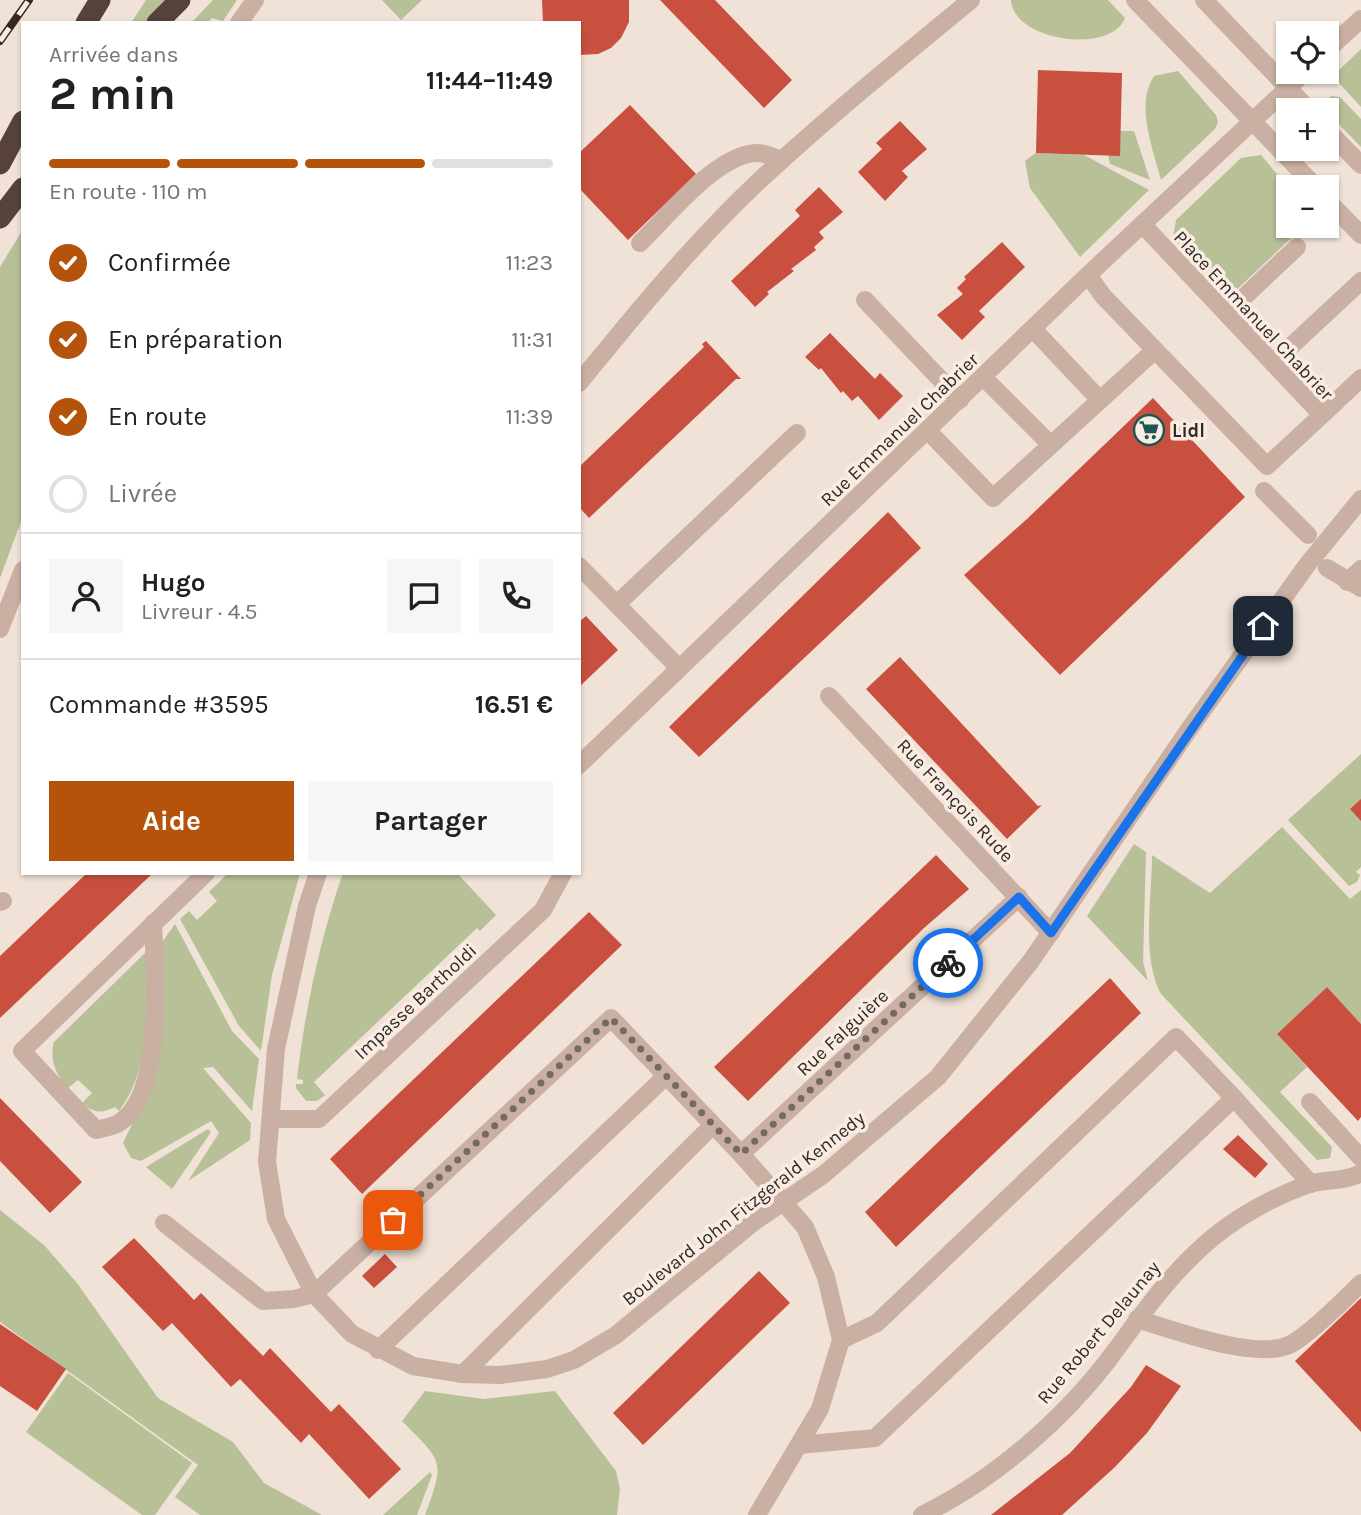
<!DOCTYPE html>
<html lang="fr">
<head>
<meta charset="utf-8">
<style>
  body { margin:0; font-family:Karla,sans-serif; background:#f6f6f6; color:#202124; height:100vh; display:flex; flex-direction:column; font-size:26px; white-space:nowrap }
  * { box-sizing:border-box; margin:0 }
  p { font-size:23px; color:#757577 }
  .icon { flex:none; width:38px; height:38px; fill:none; stroke:currentColor; stroke-width:2; stroke-linecap:round; stroke-linejoin:round }
  .map { position:relative; flex:1; overflow:hidden }
  .details { position:absolute; left:21px; top:21px; width:560px; height:854px; display:flex; flex-direction:column; background:#fff; border-radius:0px; box-shadow:0 2px 5px #0004 }
  .details>* { flex:none }
  .controls { position:absolute; left:1276px; top:21px; display:grid; gap:14px }
  .controls a { display:grid; place-items:center; width:63px; height:63px; border-radius:0px; background:#fff; box-shadow:0 2px 5px #0004; font-size:35px }
  .pin { position:absolute; display:grid; place-items:center; width:60px; height:60px; color:#fff; margin:-30px; border-radius:14px; box-shadow:0 4px 10px #0006 }
  .courier { position:absolute; display:grid; place-items:center; width:70px; height:70px; margin:-35px; border:5px solid #1a73e8; border-radius:50%; background:#fff; color:#222; box-shadow:0 2px 9px #0007 }
  .head em { font-style:normal; font-weight:700 }
  .head div { display:flex; flex-direction:column-reverse }
  .head { display:flex; align-items:center; justify-content:space-between; height:119px; padding:0 28px }
  h1 { font-size:46px; font-weight:700; line-height:52px }
  .bar { display:grid; grid-template-columns:repeat(4,1fr); gap:10px 7px; align-content:center; height:84px; padding:0 28px }
  .bar i { height:9px; border-radius:5px; background:#e0e0e0 }
  .bar .active { background:#b45309 }
  .bar p { grid-column:span 4 }
  .line { display:flex; align-items:center; gap:18px; padding:0 28px; border-top:2px solid #e0e0e0 }
  .line div { flex:1 }
  .round { display:grid; place-items:center; flex:none; width:74px; height:74px; border-radius:0px; background:#f6f6f6 }
  ol { padding:0 28px; list-style:none }
  li { display:flex; align-items:center; gap:21px; height:77px }
  li p { margin-inline-start:auto }
  li .icon { padding:7px; border-radius:50%; background:#b45309; color:#fff; stroke-width:4 }
  li:last-child { color:#757577 }
  li i { width:38px; height:38px; border:4px solid #e0e0e0; border-radius:50% }
  .primary-button { display:flex; gap:14px; margin-top:auto; padding:14px 28px }
  .primary-button a { flex:1; height:80px; border-radius:0px; background:#b45309; color:#fff; font-size:28px; font-weight:700; line-height:80px; text-align:center }
  .primary-button a+a { background:#f6f6f6; color:#202124 }
  .map>svg:first-child { display:block }
  .green { fill:#b7c097 }
  .building { fill:#c9503e }
  .lines { fill:none; stroke-linecap:round; stroke-linejoin:round }
  .minor { stroke:#c9b0a3; stroke-width:18 }
  .highway { stroke:#56413c; stroke-width:21 }
  .rail-casing { stroke:#342825; stroke-width:8 }
  .rail { stroke:#f9ede3; stroke-width:5; stroke-dasharray:16; stroke-linecap:butt }
  .done { stroke:#766963; stroke-width:7; stroke-dasharray:0 12.6 }
  .route { stroke:#1a73e8; stroke-width:9 }
  .labels { text-anchor:middle; stroke-width:7; stroke-linejoin:round; paint-order:stroke }
  .street-label { font-size:19px; fill:#342825; stroke:#f9ede3 }
  .poi-label { font-size:19px; font-weight:bold; fill:#342825; stroke:#f9ede3; text-anchor:start }
</style>
</head>
<body>
<div class="map">
<svg width="1361" height="1515" viewBox="0 0 1361 1515">
  <rect width="100%" height="100%" fill="#f1e2d7"/>
  <!-- green -->
  <g class="green">
    <polygon points="146,0 168,0 146,23 131,23"/>
    <polygon points="213,0 237,0 223,21 212,18 207,23 191,23"/>
    <polygon points="382,0 422,0 401,20"/>
    <path d="M1011 0H1108L1125 18C1111 55 1013 41 1011 0Z"/>
    <polygon points="1361,49 1361,107 1338,82 1337,72"/>
    <path d="M1178 71 1216 115 1218 122 1215 129 1161 180C1153 149 1135 104 1154 76Z"/>
    <polygon points="1331,96 1340,97 1361,119 1361,147 1321,106"/>
    <polygon points="1120,131 1134,131 1150,180 1110,164 1108,155"/>
    <polygon points="1036,153 1084,155 1149,190 1080,257 1030,188 1025,161"/>
    <polygon points="1261,155 1288,187 1288,226 1304,226 1230,296 1173,238 1176,220 1241,158"/>
    <polygon points="23,229 23,516 0,578 0,267"/>
    <polygon points="1361,754 1361,867 1356,872 1360,875 1357,882 1349,886 1288,820"/>
    <path d="M1282 827 1350 899 1361 890V1024L1327 987 1277 1034 1307 1067 1280 1092 1332 1147 1330 1158 1317 1160 1161 994C1141 958 1152 897 1152 855L1210 893Z"/>
    <polygon points="1134,844 1146,852 1143,962 1148,981 1087,916"/>
    <polygon points="228,873 300,873 272,975 261,1051 239,1026 180,919 189,911 197,920 217,901 209,892"/>
    <path d="M343 873H457L496 915 480 931 477 928 314 1082 325 1095 317 1101H306L296 1088V1084H303V1080L297 1079C305 1010 320 939 343 873Z"/>
    <polygon points="175,924 232,1031 259,1059 252,1111 213,1067 203,1068 251,1123 250,1140 188,1181 219,1133 211,1121 141,1161 131,1158 123,1143 143,1101 163,941"/>
    <path d="M148 950C147 1003 153 1066 119 1111L115 1107C101 1114 94 1113 82 1103L92 1093 78 1080 68 1088C56 1074 49 1061 54 1042Z"/>
    <polygon points="208,1129 211,1132 172,1189 146,1167"/>
    <polygon points="0,1210 44,1245 77,1283 158,1398 233,1442 264,1483 322,1515 200,1515 175,1497 198,1465 0,1322"/>
    <polygon points="68,1373 192,1463 155,1515 142,1515 26,1432"/>
    <path d="M425 1391 484 1399 555 1391 616 1471 620 1489 617 1515H425C446 1459 442 1462 402 1421Z"/>
    <polygon points="430,1472 432,1475 417,1515 383,1515"/>
  </g>
  <!-- building -->
  <g class="building">
    <polygon points="542,0 629,0 629,22 621,38 611,48 598,54 579,55 579,23 543,23"/>
    <polygon points="660,0 715,0 792,80 764,108"/>
    <polygon points="1038,70 1122,73 1120,156 1036,153"/>
    <polygon points="630,105 696,174 628,240 579,188 579,153"/>
    <polygon points="900,121 927,149 902,171 908,177 885,201 858,172 882,149 876,143"/>
    <polygon points="819,187 843,212 819,232 824,238 814,247 816,250 791,269 794,271 767,292 769,294 755,307 731,281 800,216 795,210"/>
    <polygon points="1002,242 1025,267 979,311 985,317 962,340 937,315 963,294 957,288 966,279 964,277"/>
    <polygon points="830,333 875,379 880,373 903,396 879,420 858,396 852,401 843,391 841,393 821,368 819,370 805,357"/>
    <polygon points="706,341 741,379 736,379 589,518 579,507 579,467 704,347 702,344"/>
    <polygon points="1153,398 1245,497 1060,675 964,575 1027,519"/>
    <polygon points="888,512 921,548 699,757 669,727"/>
    <polygon points="586,616 618,650 579,687 579,622"/>
    <polygon points="900,657 1038,806 1042,805 1007,839 866,689"/>
    <polygon points="1361,799 1361,821 1350,809"/>
    <polygon points="936,855 969,889 924,928 748,1101 714,1067"/>
    <polygon points="87,873 153,873 0,1018 0,956"/>
    <polygon points="589,912 622,945 362,1194 330,1159"/>
    <polygon points="1110,978 1141,1013 896,1247 865,1212"/>
    <polygon points="1327,987 1361,1024 1361,1117 1358,1121 1277,1034"/>
    <polygon points="0,1098 82,1182 50,1213 0,1161"/>
    <polygon points="1238,1135 1268,1164 1255,1178 1223,1149"/>
    <polygon points="134,1238 194,1300 201,1293 263,1356 270,1348 331,1412 339,1404 401,1469 369,1499 309,1434 301,1443 240,1379 231,1387 172,1323 163,1331 102,1267"/>
    <polygon points="385,1254 397,1267 374,1288 362,1276"/>
    <polygon points="759,1271 790,1303 643,1445 613,1413"/>
    <polygon points="1361,1298 1361,1432 1295,1361"/>
    <polygon points="0,1324 66,1369 37,1411 0,1386"/>
    <polygon points="1146,1365 1181,1386 1147,1433 1115,1467 1062,1515 991,1515 1070,1453 1131,1387"/>
  </g>
  <g class="lines">
    <!-- minor -->
    <g class="minor">
      <polyline points="1135,0 1316,187"/>
      <polyline points="1204,0 1309,110"/>
      <polyline points="239,23 255,0"/>
      <polyline points="1326,51 1361,19"/>
      <polyline points="1326,129 1361,165"/>
      <polyline points="1326,199 1361,235"/>
      <path d="M640 243C668 216 716 155 756 153 764 152 774 158 782 160"/>
      <polyline points="1088,275 1103,296 1267,466 1322,415 1142,224"/>
      <polyline points="865,300 960,400"/>
      <polyline points="1227,313 1297,247"/>
      <polyline points="1033,329 1100,400"/>
      <polyline points="1273,363 1361,281"/>
      <polyline points="983,377 1051,445"/>
      <path d="M579 383C636 313 694 242 760 180 828 117 899 59 971 0"/>
      <polyline points="1322,415 1361,378"/>
      <polyline points="928,431 993,498 1155,350"/>
      <polyline points="1264,491 1308,535"/>
      <polyline points="579,566 679,668"/>
      <polyline points="1327,568 1361,588"/>
      <polyline points="1347,582 1361,569"/>
      <polyline points="617,604 797,433"/>
      <polyline points="0,629 23,570"/>
      <polyline points="829,696 1051,933"/>
      <polyline points="579,765 1088,275 1305,72"/>
      <polyline points="318,873 307,906 276,1049 267,1162 276,1219 314,1294 352,1334 413,1366 463,1374 500,1375 547,1369 574,1360 616,1335 755,1221 823,1175 938,1077 1031,961 1190,728 1307,565 1361,499"/>
      <polyline points="0,902 3,901"/>
      <path d="M153 923C155 970 165 1099 117 1124 111 1127 103 1128 96 1130L22 1051 206 873"/>
      <polyline points="1310,1102 1361,1158"/>
      <polyline points="272,1119 319,1119 543,910 563,873"/>
      <polyline points="164,1223 263,1301 294,1299 314,1294 611,1018 741,1154"/>
      <path d="M1137 1319C1171 1329 1258 1362 1291 1344 1311 1333 1344 1300 1361 1283"/>
      <polyline points="841,1340 877,1323 1176,1037 1234,1098"/>
      <polyline points="378,1350 666,1076"/>
      <polyline points="463,1374 713,1125"/>
      <polyline points="799,1445 875,1438 1234,1098 1311,1184"/>
      <polyline points="757,1515 820,1409 841,1340 826,1277 805,1227 741,1154 1019,897"/>
      <path d="M922 1515C994 1480 1064 1419 1112 1355 1142 1315 1165 1280 1204 1245 1233 1219 1272 1197 1309 1184 1326 1179 1345 1182 1361 1173"/>
    </g>
    <!-- highway -->
    <g class="highway">
      <polyline points="86,23 100,0"/>
      <polyline points="157,23 180,0"/>
      <polyline points="0,164 23,121"/>
      <polyline points="0,218 23,188"/>
    </g>
    <!-- rail casing -->
    <g class="rail-casing">
      <polyline id="rail" points="0,41 29,0"/>
    </g>
    <!-- rail -->
    <use href="#rail" class="rail"/>
  </g>
  <g class="lines">
    <!-- done -->
    <polyline class="done" points="393,1220 611,1018 741,1154 948,963"/>
    <!-- route -->
    <polyline class="route" points="948,963 1019,897 1051,933 1263,626"/>
  </g>
  <!-- icons -->
  <defs>
    <g id="supermarket-ring" transform="scale(1.575)"><circle r="9.5" fill="#f9ede3" stroke="#1a5654" stroke-width="1.5"/><path d="M-6-5.5h2.5l.6 2H6L4.5 2H-2.5L-4.4-4H-6ZM-1.5 3.2a1.3 1.3 0 1 0 .1 0ZM3 3.2a1.3 1.3 0 1 0 .1 0Z" fill="#1a5654"/></g>
  </defs>
  <g fill-rule="evenodd">
    <use href="#supermarket-ring" x="1149" y="430"/>
  </g>
  <g class="labels">
    <!-- street labels -->
    <g class="street-label">
      <text transform="translate(1254 315) rotate(47)" y="7">Place Emmanuel Chabrier</text>
      <text transform="translate(899 429) rotate(-44)" y="7">Rue Emmanuel Chabrier</text>
      <text transform="translate(956 800) rotate(47)" y="7">Rue François Rude</text>
      <text transform="translate(415 1001) rotate(-43)" y="7">Impasse Bartholdi</text>
      <text transform="translate(842 1032) rotate(-43)" y="7">Rue Falguière</text>
      <text transform="translate(743 1208) rotate(-38)" y="7">Boulevard John Fitzgerald Kennedy</text>
      <text transform="translate(1098 1332) rotate(-50)" y="7">Rue Robert Delaunay</text>
    </g>
    <!-- poi labels -->
    <g class="poi-label">
      <text x="1172" y="437">Lidl</text>
    </g>
  </g>
</svg>
<div class="controls">
<a><svg class="icon" aria-label="locate" viewBox="0 0 24 24"><circle cx="12" cy="12" r="6"/><path d="M12 2v4M12 18v4M2 12h4M18 12h4"/></svg></a>
<a>+</a>
<a>−</a>
</div>
<div class="pin" style="left:393px;top:1220px;background:#ea580c"><svg class="icon" aria-label="bag" viewBox="0 0 24 24"><path d="M5 8h14l-1 12H6zM9 8a3 3 0 0 1 6 0"/></svg></div>
<div class="pin" style="left:1263px;top:626px;background:#1f2937"><svg class="icon" aria-label="home" viewBox="0 0 24 24"><path d="M3 11l9-7 9 7M6 9v11h12V9"/></svg></div>
<div class="courier" style="left:948px;top:963px"><svg class="icon" aria-label="bike" viewBox="0 0 24 24"><circle cx="6" cy="16" r="4"/><circle cx="18" cy="16" r="4"/><path d="M6 16l4-8h5l3 8M10 8l3 8H6M13 5h3"/></svg></div>
<section class="details">
<div class="head"><div><h1>2 min</h1><p>Arrivée dans</p></div><em>11:44–11:49</em></div>
<div class="bar"><i class="active"></i><i class="active"></i><i class="active"></i><i></i><p>En route · 110 m</p></div>
<ol>
<li><svg class="icon" aria-label="check" viewBox="0 0 24 24"><path d="M5 12l5 5 9-10"/></svg>Confirmée<p>11:23</p></li>
<li><svg class="icon" aria-label="check" viewBox="0 0 24 24"><path d="M5 12l5 5 9-10"/></svg>En préparation<p>11:31</p></li>
<li><svg class="icon" aria-label="check" viewBox="0 0 24 24"><path d="M5 12l5 5 9-10"/></svg>En route<p>11:39</p></li>
<li><i></i>Livrée</li>
</ol>
<div class="line" style="height:126px"><a class="round"><svg class="icon" aria-label="person" viewBox="0 0 24 24"><circle cx="12" cy="8" r="4"/><path d="M4 21q1-7 8-7t8 7"/></svg></a><div><b>Hugo</b><p>Livreur · 4.5</p></div><a class="round"><svg class="icon" aria-label="chat" viewBox="0 0 24 24"><path d="M4 5h16v11H9l-5 4z"/></svg></a><a class="round"><svg class="icon" aria-label="phone" viewBox="0 0 24 24"><path d="M5 4h4l2 5-3 2q2 4 5 5l2-3 5 2v4C11 20 4 13 5 4z"/></svg></a></div>
<div class="line" style="height:91px"><div>Commande #3595</div><b>16.51 €</b></div>
<div class="primary-button"><a>Aide</a><a>Partager</a></div>
</section>
</div>
</body>
</html>
